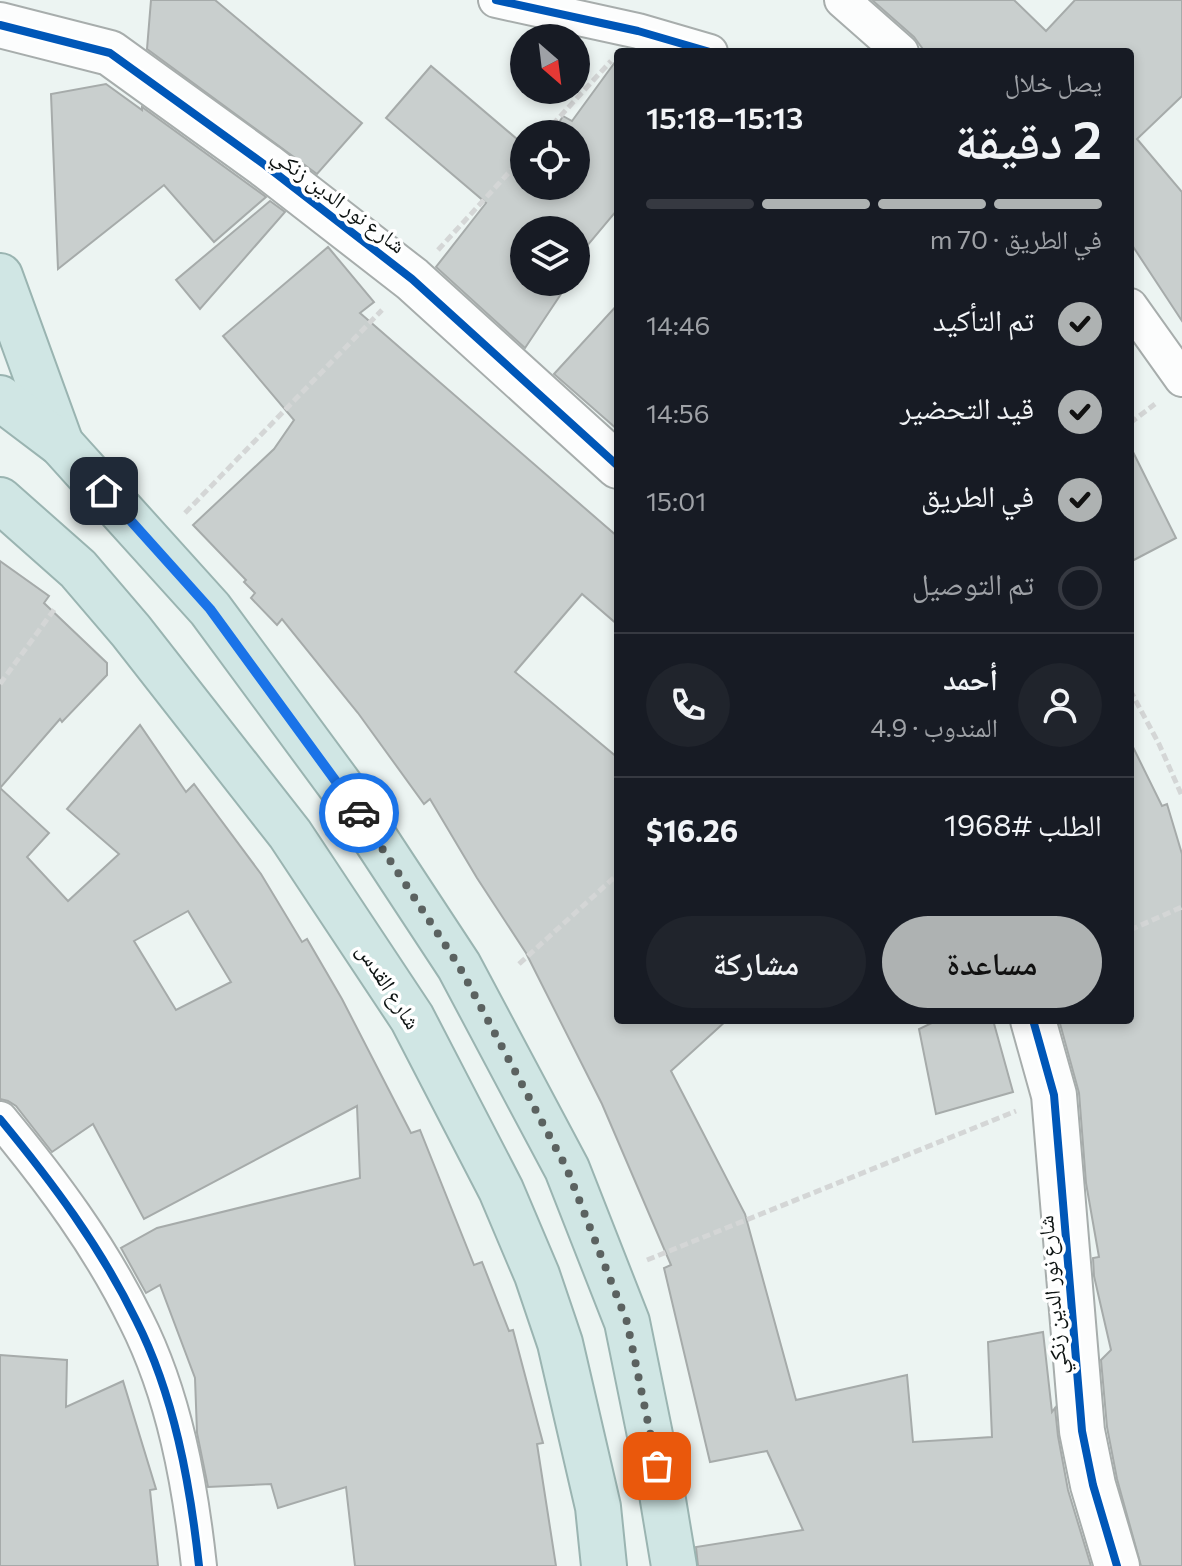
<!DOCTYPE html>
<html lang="ar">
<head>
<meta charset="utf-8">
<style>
  body { margin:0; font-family:Commissioner,"Noto Naskh Arabic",sans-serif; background:#20242c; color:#f1f3f6; direction:rtl; height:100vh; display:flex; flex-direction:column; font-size:30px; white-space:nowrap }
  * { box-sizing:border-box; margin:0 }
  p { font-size:26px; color:#9ea1a6 }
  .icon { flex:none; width:44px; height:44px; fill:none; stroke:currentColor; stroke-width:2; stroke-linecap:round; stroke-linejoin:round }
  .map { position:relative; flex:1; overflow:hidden; direction:ltr }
  .sheet { position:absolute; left:614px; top:48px; width:520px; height:976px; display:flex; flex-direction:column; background:#171b24; border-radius:8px; box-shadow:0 4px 12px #0003; direction:rtl }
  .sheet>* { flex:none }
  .needle { width:52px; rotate:152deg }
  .controls { position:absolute; left:510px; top:24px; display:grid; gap:16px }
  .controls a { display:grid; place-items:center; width:80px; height:80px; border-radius:50%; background:#171b24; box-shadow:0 4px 12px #0003; font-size:40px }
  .pin { position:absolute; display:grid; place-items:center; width:68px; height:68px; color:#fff; margin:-34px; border-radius:16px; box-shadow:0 4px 12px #0006 }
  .courier { position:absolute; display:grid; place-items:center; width:80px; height:80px; margin:-40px; border:6px solid #1a73e8; border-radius:50%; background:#fff; color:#222; box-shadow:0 2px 10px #0007 }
  .headline em { font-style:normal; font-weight:600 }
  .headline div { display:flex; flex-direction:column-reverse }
  .headline { display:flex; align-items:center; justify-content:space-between; height:136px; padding:0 32px }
  h1 { font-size:52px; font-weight:600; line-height:60px }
  .bar { display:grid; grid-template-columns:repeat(4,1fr); gap:12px 8px; align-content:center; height:96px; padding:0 32px }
  .bar i { height:10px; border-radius:6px; background:#363941 }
  .bar .current { background:#aeb2b2 }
  .bar p { grid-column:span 4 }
  .line { display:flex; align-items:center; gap:20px; padding:0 32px; border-top:2px solid #363941 }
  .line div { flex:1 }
  .round { display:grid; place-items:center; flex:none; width:84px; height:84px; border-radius:42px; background:#20242c }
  ol { padding:0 32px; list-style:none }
  li { display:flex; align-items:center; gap:24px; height:88px }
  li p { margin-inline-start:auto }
  li .icon { padding:8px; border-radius:50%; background:#aeb2b2; color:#111; stroke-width:4 }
  li:last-child { color:#9ea1a6 }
  li i { width:44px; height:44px; border:4px solid #363941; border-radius:50% }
  .primary-button { display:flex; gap:16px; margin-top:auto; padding:16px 32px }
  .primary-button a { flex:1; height:92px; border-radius:48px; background:#aeb2b2; color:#111; font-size:32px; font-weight:600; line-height:92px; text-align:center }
  .primary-button a+a { background:#20242c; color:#f1f3f6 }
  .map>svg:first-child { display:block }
  .building { fill:#c9cfce; stroke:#a6abaa; stroke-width:2; fill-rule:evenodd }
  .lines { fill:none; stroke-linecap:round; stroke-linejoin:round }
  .street-casing { stroke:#a7adac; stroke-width:38 }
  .secondary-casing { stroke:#a7adac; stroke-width:48 }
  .highway-casing { stroke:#9ab4b1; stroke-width:48 }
  .path { stroke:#d4d6d6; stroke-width:5; stroke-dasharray:8 4; stroke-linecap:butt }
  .street { stroke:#fcfdfd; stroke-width:34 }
  .secondary { stroke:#fcfdfd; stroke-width:44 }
  .highway { stroke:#d0e6e4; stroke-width:44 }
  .cycleway-casing { stroke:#fff; stroke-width:13 }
  .cycleway { stroke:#0057b8; stroke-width:8 }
  .done { stroke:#5b6260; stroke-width:8; stroke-dasharray:0 14.4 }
  .route { stroke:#1a73e8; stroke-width:10 }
  .labels { text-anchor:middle; stroke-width:7; stroke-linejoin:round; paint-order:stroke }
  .street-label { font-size:22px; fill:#0d1312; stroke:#fff }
</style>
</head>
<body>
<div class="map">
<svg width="1182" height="1566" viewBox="0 0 1182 1566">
  <rect width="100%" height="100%" fill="#ecf4f2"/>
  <!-- building -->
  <g class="building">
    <polygon points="151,0 215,0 362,123 317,174 147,49"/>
    <polygon points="872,0 1014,0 1046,31 1075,0 1182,0 1182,96 1137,139 1182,192 1182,321 1130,242 1130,52 925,52 914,37"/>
    <polygon points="618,58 618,209 576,259 576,230 524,230 524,282 569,282 525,348 436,267 486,203 386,118 431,66 524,145 524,186 576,186 576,134 552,134 563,116 572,121"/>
    <polygon points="106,84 142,110 142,107 266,197 214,242 164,185 58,269 51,94"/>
    <polygon points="270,201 285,212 200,309 176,280"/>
    <polygon points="328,247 374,302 360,313 618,537 618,625 582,594 515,672 618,758 618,1020 727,1020 671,1071 745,1214 796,1400 907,1375 913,1442 992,1437 988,1342 1043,1332 1052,1412 1055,1408 1058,1436 1068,1490 1091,1566 698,1566 696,1547 803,1530 767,1451 710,1462 664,1268 671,1265 602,1104 526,953 477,878 430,799 424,804 358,713 282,619 277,625 251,598 255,593 244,582 246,580 193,525 274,449 294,420 223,336"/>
    <polygon points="618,304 618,430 554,374"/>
    <polygon points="1130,446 1176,538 1130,562"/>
    <path d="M0 561 49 596 44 603 107 663V675L62 722 60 719 0 788 49 833 27 857 68 901 119 854 67 809 140 725 186 792 194 784 261 874 302 942 307 939 342 999 411 1133 420 1130 474 1265 482 1262 509 1331 513 1330 543 1443 537 1444 556 1566H355L346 1487 278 1508 271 1484 208 1487 197 1433 195 1378 160 1285 146 1293 121 1248 157 1228 360 1178 357 1106 144 1219 93 1124 52 1152 16 1106 8 1101 0 1099ZM188 911 231 982 176 1010 134 941Z"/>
    <polygon points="1130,741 1162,806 1167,804 1182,854 1182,1566 1141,1566 1117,1479 1107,1427 1101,1360 1111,1350 1094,1276 1093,1258 1099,1257 1086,1183 1079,1093 1059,1020 1130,1020"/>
    <polygon points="938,1020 993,1020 1013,1092 936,1114 919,1029"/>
    <polygon points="0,1355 67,1360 66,1407 123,1381 156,1489 150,1490 158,1566 0,1566"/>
  </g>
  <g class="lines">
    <!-- street casing -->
    <g class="street-casing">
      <g id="street">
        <polyline points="496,0 638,31 710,52"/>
        <polyline points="842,0 901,52"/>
        <polyline points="1130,306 1182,379"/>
        <path d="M0 1119C52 1182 100 1246 136 1320 174 1395 190 1483 199 1566"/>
      </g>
    </g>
    <!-- secondary casing -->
    <g class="secondary-casing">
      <g id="secondary">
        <polyline points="0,25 110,53 265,165 412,279 618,466"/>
        <polyline points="1033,1020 1054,1095 1082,1431 1093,1485 1117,1566"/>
      </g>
    </g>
    <!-- highway casing -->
    <g class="highway-casing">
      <g id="highway">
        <polyline points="0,276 61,444"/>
        <polyline points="0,398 61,444 210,609 342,788 459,966 567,1169 627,1322 662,1494 674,1566"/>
        <polyline points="0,500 78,569 131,631 290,834 412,1018 501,1190 537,1275 560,1343 598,1507 604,1566"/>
      </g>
    </g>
    <!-- path -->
    <g class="path">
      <polyline points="544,134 611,61"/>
      <polyline points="438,250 524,156"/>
      <polyline points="1130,423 1155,404"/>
      <polyline points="185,513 382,310"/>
      <polyline points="0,684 56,607"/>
      <polyline points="1130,690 1159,744 1182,796"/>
      <polyline points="1130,930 1182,907"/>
      <polyline points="519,964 618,874"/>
      <polyline points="647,1260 1016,1111"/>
    </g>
    <!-- street -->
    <use href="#street" class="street"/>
    <!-- secondary -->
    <use href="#secondary" class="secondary"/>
    <!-- highway -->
    <use href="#highway" class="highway"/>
    <!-- cycleway casing -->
    <g class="cycleway-casing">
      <g id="cycleway">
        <polyline points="496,0 638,31 710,52"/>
        <polyline points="0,25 110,53 265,165 412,279 618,466"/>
        <polyline points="1033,1020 1054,1095 1082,1431 1093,1485 1117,1566"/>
        <path d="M0 1119C52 1182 100 1246 136 1320 174 1395 190 1483 199 1566"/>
      </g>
    </g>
    <!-- cycleway -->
    <use href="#cycleway" class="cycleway"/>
  </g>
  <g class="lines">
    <!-- done -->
    <polyline class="done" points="359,813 459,966 567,1169 627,1322 657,1466"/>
    <!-- route -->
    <polyline class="route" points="104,491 210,609 359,813"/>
  </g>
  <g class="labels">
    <!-- street labels -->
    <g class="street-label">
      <text transform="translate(339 200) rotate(37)" y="8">شارع نور الدين زنكي</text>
      <text transform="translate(389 986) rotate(57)" y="8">شارع القدس</text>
      <text transform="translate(1052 1295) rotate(-95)" y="8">شارع نور الدين زنكي</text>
    </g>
  </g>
</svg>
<div class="controls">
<a><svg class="needle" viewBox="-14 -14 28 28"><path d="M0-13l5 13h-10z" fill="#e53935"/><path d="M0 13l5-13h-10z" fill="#9ea1a6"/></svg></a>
<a><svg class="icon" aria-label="locate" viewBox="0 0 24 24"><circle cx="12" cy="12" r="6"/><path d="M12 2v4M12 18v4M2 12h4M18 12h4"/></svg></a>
<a><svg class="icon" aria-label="layers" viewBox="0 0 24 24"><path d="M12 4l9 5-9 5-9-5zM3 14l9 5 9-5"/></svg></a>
</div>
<div class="pin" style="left:657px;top:1466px;background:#ea580c"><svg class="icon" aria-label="bag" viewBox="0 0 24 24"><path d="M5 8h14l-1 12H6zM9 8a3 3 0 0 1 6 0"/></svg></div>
<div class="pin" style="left:104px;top:491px;background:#1f2937"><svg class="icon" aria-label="home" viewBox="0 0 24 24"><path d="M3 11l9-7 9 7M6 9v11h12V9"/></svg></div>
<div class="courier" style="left:359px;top:813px"><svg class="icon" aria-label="car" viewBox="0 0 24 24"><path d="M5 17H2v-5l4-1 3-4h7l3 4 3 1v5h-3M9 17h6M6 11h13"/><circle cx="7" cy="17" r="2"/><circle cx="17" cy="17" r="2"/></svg></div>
<section class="sheet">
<div class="headline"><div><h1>2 دقيقة</h1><p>يصل خلال</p></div><em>15:13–15:18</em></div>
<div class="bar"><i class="current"></i><i class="current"></i><i class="current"></i><i></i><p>في الطريق · 70 m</p></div>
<ol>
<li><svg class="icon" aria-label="check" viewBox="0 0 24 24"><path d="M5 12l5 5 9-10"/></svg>تم التأكيد<p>14:46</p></li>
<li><svg class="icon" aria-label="check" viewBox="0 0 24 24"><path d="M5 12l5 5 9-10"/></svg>قيد التحضير<p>14:56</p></li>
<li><svg class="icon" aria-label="check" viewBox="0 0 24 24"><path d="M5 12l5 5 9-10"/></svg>في الطريق<p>15:01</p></li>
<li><i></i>تم التوصيل</li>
</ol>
<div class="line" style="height:144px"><a class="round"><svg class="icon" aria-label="person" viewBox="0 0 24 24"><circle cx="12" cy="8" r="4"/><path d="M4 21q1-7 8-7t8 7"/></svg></a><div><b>أحمد</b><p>المندوب · 4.9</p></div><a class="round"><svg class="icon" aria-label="phone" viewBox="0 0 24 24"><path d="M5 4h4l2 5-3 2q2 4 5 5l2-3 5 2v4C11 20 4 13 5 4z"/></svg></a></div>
<div class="line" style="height:104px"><div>الطلب #1968</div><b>$16.26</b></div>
<div class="primary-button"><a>مساعدة</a><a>مشاركة</a></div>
</section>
</div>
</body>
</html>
